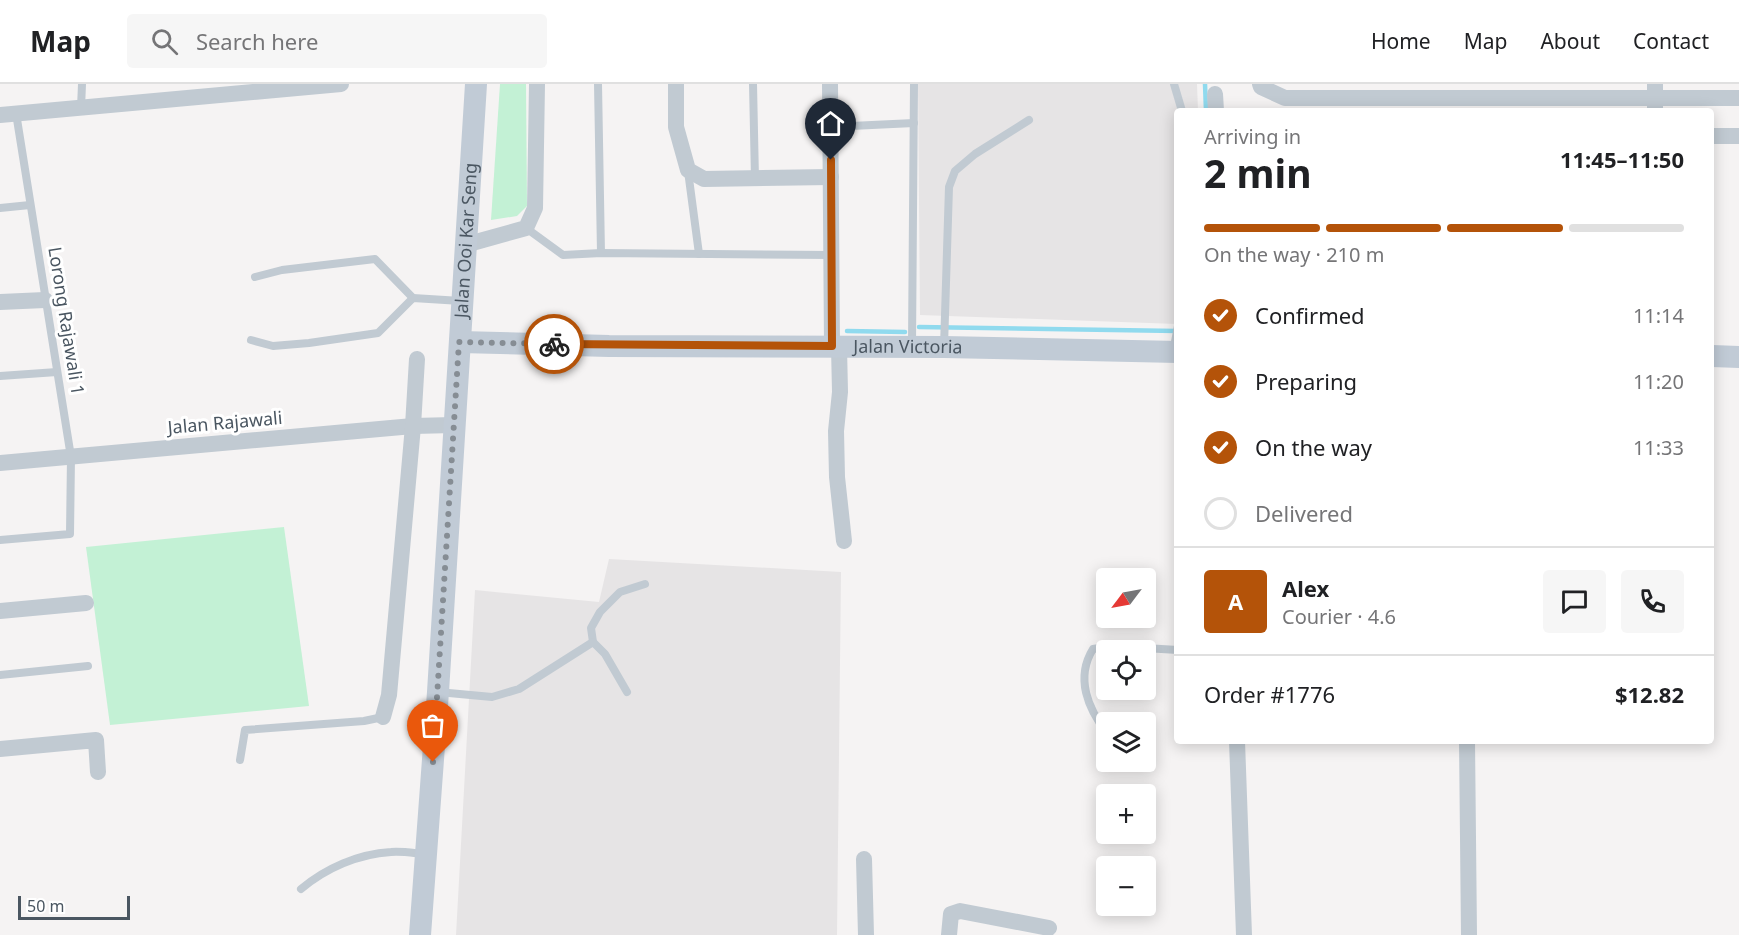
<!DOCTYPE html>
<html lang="en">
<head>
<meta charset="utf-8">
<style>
  body { margin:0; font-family:"Noto Sans",sans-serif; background:#f6f6f6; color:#202124; height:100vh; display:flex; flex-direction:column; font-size:22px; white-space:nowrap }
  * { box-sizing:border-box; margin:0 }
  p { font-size:20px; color:#757577 }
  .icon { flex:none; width:33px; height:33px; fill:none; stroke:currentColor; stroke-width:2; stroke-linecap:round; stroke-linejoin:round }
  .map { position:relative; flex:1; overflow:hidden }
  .side { position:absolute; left:1174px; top:24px; width:540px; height:636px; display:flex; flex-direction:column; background:#fff; border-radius:6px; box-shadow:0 3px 15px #0003 }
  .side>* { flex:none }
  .needle { width:39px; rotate:238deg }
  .tools { position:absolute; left:1096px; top:484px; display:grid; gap:12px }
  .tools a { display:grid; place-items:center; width:60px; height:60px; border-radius:6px; background:#fff; box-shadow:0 3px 15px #0003; font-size:30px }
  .scale { position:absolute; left:18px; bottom:15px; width:112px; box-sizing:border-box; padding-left:6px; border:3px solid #4a5661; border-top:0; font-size:16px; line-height:21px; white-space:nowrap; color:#4a5661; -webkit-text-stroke:4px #fff; paint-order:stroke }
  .pin { position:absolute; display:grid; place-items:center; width:51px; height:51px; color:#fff; margin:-62px -26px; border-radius:50% 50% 50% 0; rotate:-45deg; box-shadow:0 0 6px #0007 }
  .pin .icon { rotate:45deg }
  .courier { position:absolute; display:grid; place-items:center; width:60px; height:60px; margin:-30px; border:4px solid #b45309; border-radius:50%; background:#fff; color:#222; box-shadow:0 2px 8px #0007 }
  .overview em { font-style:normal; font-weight:700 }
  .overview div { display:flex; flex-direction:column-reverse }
  .overview { display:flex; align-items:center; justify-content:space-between; height:102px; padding:0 30px }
  h1 { font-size:39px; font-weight:700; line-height:45px }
  .bar { display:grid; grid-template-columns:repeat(4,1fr); gap:9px 6px; align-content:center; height:72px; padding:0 30px }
  .bar i { height:8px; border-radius:4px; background:#e0e0e0 }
  .bar .selected { background:#b45309 }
  .bar p { grid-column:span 4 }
  .line { display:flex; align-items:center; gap:15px; padding:0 30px; border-top:2px solid #e0e0e0 }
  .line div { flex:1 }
  .round { display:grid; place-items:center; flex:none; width:63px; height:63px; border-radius:6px; background:#f6f6f6 }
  ol { padding:0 30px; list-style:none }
  li { display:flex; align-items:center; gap:18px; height:66px }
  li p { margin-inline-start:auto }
  li .icon { padding:6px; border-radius:50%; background:#b45309; color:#fff; stroke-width:4 }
  li:last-child { color:#757577 }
  li i { width:33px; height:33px; border:3px solid #e0e0e0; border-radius:50% }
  header { display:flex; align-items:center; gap:36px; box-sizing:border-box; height:84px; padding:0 30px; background:#fff; border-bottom:2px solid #e0e0e0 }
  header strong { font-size:28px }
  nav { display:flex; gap:33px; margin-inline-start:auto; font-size:21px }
  .search { width:420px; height:54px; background:#f6f6f6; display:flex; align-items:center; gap:15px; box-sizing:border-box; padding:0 21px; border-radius:6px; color:#757577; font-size:22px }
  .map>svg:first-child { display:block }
  .education { fill:#e6e4e5 }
  .green { fill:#c3f1d5 }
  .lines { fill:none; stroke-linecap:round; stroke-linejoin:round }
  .stream { stroke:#90daee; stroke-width:4.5 }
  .lane { stroke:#c1cad2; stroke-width:8 }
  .street { stroke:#c1cad2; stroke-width:16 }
  .secondary { stroke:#c1cbd6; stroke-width:22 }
  .done { stroke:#868d94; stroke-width:6; stroke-dasharray:0 10.8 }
  .route { stroke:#b45309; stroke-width:8 }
  .labels { text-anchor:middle; stroke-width:6; stroke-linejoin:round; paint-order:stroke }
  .street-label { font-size:18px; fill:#4a5661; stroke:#fff }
</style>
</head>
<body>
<header>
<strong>Map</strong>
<div class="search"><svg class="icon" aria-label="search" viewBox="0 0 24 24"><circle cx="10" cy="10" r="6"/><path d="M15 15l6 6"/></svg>Search here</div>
<nav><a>Home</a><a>Map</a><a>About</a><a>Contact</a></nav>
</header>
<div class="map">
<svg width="1739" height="851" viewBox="0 0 1739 851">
  <rect width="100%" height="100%" fill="#f5f3f3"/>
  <!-- education -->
  <g class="education">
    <polygon points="918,0 1197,0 1198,27 1178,27 1177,240 920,231"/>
    <polygon points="609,475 841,488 837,851 456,851 475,506 599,518"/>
  </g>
  <!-- green -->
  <g class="green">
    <polygon points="500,0 526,0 527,122 517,132 491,136"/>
    <polygon points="284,443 309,622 110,641 86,463"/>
  </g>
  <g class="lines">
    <!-- stream -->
    <g class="stream">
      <polyline points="1205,0 1206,27"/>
      <polyline points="919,243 1177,247"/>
      <polyline points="847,247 905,248"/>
    </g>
    <!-- lane -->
    <g class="lane">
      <polyline points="598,0 601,169"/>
      <polyline points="753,0 755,95"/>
      <polyline points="1174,0 1182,27"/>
      <polyline points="81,24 82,0"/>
      <polyline points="830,43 914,39"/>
      <polyline points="688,87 699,170"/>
      <polyline points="0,124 30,121"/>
      <polyline points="526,144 563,171 601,169 832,171"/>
      <polyline points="255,193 282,186 375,175 413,214"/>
      <polyline points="251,256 273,262 309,259 378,249 413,214 461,217"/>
      <polyline points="912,261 914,0"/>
      <polyline points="944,263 949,103 955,87 975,70 1029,36"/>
      <polyline points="1173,268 1178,242"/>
      <polyline points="0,292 57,288"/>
      <polyline points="0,456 70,450 71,373 16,29"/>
      <polyline points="593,558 591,544 600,528 620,508 645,500"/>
      <polyline points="0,591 88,582"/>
      <polyline points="438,608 492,613 519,605 593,558 605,570 627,608"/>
      <path d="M1107 649C1088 625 1075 594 1093 565L1111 562 1178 566"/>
      <polyline points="240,676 245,646 364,637 383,633"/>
      <path d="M301 805C326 784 358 770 391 768 401 767 413 769 423 770"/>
    </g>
    <!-- street -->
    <g class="street">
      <polyline points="676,0 676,43 688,86 704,95 831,93"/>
      <polyline points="830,0 832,262"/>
      <polyline points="1260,0 1261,3 1285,14 1739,14"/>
      <polyline points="1655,0 1655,27"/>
      <polyline points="1215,10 1216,27"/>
      <polyline points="0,31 341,0"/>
      <polyline points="1712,52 1739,52"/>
      <polyline points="465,161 526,144 535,124 537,0"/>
      <polyline points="0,218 45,216"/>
      <polyline points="839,263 840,308 836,347 837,393 844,457"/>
      <polyline points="0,379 413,342 454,341"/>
      <polyline points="0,527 86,519"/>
      <polyline points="383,633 389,611 413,342 417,275"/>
      <polyline points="1237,657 1244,851"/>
      <polyline points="1467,657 1469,851"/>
      <polyline points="0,665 96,656 98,688"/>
      <polyline points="864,775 866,851"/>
      <polyline points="949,851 951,830 960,827 1049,844"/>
    </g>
    <!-- secondary -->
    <g class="secondary">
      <path id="s1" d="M460 258 609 262 944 263 1178 268"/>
      <polyline points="1712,272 1739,273"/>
      <path id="s2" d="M420 851 438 608 476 0"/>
    </g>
  </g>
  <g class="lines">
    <!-- done -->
    <polyline class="done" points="433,678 459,258 554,260"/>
    <!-- route -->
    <polyline class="route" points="554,260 832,262 831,76"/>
  </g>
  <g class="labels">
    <!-- street labels -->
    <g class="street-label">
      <text dy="6" stroke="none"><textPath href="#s2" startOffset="696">Jalan Ooi Kar Seng</textPath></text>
      <text transform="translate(66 237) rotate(81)" y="6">Lorong Rajawali 1</text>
      <text dy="6" stroke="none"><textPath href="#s1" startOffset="448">Jalan Victoria</textPath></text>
      <text transform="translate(225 339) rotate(-5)" y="6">Jalan Rajawali</text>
    </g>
  </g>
</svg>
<div class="tools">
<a><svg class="needle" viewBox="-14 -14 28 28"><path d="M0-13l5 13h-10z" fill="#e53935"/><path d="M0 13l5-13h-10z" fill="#757577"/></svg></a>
<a><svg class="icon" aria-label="locate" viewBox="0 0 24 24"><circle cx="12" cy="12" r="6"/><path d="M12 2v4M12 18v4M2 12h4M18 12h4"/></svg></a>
<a><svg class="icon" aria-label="layers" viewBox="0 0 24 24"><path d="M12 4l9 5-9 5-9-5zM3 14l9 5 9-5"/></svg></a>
<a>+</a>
<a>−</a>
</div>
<div class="scale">50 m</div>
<div class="pin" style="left:433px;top:678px;background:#ea580c"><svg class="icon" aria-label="bag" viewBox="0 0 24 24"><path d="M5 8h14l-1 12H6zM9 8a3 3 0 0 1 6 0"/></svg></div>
<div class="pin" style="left:831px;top:76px;background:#1f2937"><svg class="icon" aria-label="home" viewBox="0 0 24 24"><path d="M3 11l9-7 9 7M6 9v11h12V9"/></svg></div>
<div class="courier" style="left:554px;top:260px"><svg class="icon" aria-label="bike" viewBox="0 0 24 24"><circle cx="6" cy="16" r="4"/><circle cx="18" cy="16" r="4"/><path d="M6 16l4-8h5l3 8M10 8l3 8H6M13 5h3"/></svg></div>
<section class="side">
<div class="overview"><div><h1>2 min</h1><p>Arriving in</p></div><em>11:45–11:50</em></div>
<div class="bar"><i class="selected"></i><i class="selected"></i><i class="selected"></i><i></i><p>On the way · 210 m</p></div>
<ol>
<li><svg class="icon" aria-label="check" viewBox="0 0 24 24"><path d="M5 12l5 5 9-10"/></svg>Confirmed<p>11:14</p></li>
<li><svg class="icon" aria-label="check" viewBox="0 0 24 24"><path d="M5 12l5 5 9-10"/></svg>Preparing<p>11:20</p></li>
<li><svg class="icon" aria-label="check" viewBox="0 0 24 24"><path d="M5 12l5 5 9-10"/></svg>On the way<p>11:33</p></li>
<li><i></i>Delivered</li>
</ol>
<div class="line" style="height:108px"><b class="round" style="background:#b45309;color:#fff">A</b><div><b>Alex</b><p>Courier · 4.6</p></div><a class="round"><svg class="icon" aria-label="chat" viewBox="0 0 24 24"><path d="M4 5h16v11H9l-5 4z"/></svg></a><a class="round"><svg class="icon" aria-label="phone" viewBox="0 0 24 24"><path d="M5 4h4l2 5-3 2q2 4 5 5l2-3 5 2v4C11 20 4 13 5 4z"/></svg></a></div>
<div class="line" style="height:78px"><div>Order #1776</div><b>$12.82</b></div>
</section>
</div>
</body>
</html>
